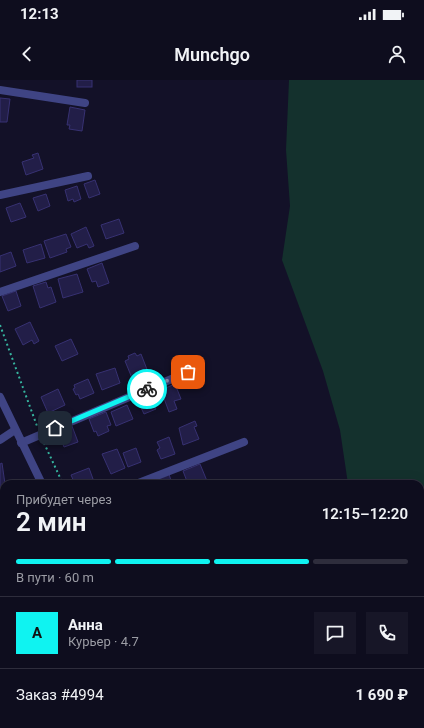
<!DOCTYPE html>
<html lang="ru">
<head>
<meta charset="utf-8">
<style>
  body { margin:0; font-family:Roboto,sans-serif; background:#171627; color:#f1f3f6; height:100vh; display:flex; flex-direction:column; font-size:15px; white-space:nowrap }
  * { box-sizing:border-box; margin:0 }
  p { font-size:13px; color:#9b9ca4 }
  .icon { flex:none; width:22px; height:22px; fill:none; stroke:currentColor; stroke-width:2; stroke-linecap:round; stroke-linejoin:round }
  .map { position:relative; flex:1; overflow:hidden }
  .side { position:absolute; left:0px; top:400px; width:424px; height:248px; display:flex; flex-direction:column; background:#0e0d1e; border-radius:12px 12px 0 0; box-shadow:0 4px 16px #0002,0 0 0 1px #2e2d3c }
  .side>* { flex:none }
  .pin { position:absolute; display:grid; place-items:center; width:34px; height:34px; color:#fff; margin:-17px; border-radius:8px; box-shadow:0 2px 6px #0006 }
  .courier { position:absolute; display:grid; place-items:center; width:40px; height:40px; margin:-20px; border:3px solid #0ff3f1; border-radius:50%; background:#fff; color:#222; box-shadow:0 1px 5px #0007 }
  .head em { font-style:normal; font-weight:600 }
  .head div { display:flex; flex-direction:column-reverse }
  .head { display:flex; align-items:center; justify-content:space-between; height:68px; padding:0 16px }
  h1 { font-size:26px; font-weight:600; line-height:30px }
  .bar { display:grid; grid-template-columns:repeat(4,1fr); gap:6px 4px; align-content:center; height:48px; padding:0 16px }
  .bar i { height:5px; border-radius:3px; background:#2e2d3c }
  .bar .selected { background:#0ff3f1 }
  .bar p { grid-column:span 4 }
  .line { display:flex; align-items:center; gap:10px; padding:0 16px; border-top:1px solid #2e2d3c }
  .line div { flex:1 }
  .round { display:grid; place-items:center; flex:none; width:42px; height:42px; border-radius:0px; background:#171627 }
  .status { display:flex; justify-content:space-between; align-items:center; height:28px; padding:0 20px; background:#0e0d1e; direction:ltr }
  .status svg { height:11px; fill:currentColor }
  header { display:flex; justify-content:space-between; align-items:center; height:52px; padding:0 16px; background:#0e0d1e; font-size:18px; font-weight:600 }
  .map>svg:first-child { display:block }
  .green { fill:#14312d }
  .building { fill:#221e48; stroke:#373172 }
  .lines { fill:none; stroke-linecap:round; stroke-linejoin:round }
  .path { stroke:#36b59f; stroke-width:2; stroke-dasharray:2 3; stroke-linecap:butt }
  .minor { stroke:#3f4484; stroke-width:8 }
  .tertiary { stroke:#3f4484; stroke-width:8 }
  .done { stroke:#9494b2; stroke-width:4; stroke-dasharray:0 7.2 }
  .route { stroke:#0ff3f1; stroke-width:5 }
</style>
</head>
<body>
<div class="status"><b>12:13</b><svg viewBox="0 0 49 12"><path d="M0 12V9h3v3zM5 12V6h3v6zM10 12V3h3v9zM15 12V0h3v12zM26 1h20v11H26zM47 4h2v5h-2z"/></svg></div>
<header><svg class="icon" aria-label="back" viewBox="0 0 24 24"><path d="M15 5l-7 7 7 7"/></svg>Munchgo<svg class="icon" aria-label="person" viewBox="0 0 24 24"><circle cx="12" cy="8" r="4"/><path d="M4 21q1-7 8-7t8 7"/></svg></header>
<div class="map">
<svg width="424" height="648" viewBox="0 0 424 648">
  <rect width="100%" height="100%" fill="#131128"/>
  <!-- green -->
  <polygon class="green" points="289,0 424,0 424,648 389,648 387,644 420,644 420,404 348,404 340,350 323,291 282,180 290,126 286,70"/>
  <!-- building -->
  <g class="building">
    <rect x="77" y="0" width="15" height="7"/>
    <polygon points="0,18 10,19 7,42 0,42"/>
    <polygon points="70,27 85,30 82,51 69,49 70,45 67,45"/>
    <polygon points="38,73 43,89 26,95 22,82 34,78 32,75"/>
    <polygon points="95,100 100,114 89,118 84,104"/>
    <polygon points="77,106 81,119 74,122 73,119 68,121 65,110"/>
    <polygon points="46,114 50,126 38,131 33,118"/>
    <polygon points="20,123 26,137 11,142 6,128"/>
    <polygon points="119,139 124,153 106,159 101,145"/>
    <polygon points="86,147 94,166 89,168 87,164 77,168 71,154"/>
    <polygon points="66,154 71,167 66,169 67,172 50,178 44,161"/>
    <polygon points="41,164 45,178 27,183 23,170"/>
    <polygon points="11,172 16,186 0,192 0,176"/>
    <polygon points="102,183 109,203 98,207 96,201 92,202 87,189"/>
    <polygon points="77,194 83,212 63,218 58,199"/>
    <polygon points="46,202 48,208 51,207 56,222 40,228 33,206"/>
    <polygon points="16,211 21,226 8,231 2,216"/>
    <polygon points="30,242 39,261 34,264 32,260 23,265 15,249"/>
    <polygon points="71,259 78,274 62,281 55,266"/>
    <polygon points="135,273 137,276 141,274 148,292 132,298 125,281 129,279 128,276"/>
    <polygon points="115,288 120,303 102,310 96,294"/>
    <polygon points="88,299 94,313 80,319 78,314 76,315 73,309 75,308 74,305"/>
    <polygon points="175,304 181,319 174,321 177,329 169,332 161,310"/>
    <polygon points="58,309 65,325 48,333 41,317"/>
    <polygon points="149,314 156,329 144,334 137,319"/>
    <polygon points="127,325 133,339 116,346 111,332"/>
    <polygon points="106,332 111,345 107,346 109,351 98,356 96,351 94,352 89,339"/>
    <polygon points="195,341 197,346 194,347 199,359 183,365 179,348"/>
    <polygon points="72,346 78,362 64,367 58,352"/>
    <polygon points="169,357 175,374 161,379 157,370 160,368 157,362"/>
    <polygon points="136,368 141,382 128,387 123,373"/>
    <polygon points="117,369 125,388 111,394 102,374"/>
    <polygon points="2,383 5,404 4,409 0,410 0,384"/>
    <polygon points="200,384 207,401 200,404 188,404 183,391"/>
    <polygon points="89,388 93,399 90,400 91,402 75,404 71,395"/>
    <polygon points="169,394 172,404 144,404"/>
    <rect x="0" y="417" width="4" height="14"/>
    <polygon points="4,450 4,468 0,468 0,451"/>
    <polygon points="110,644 122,644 123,648 101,648 100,646"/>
  </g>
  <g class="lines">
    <!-- path -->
    <g class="path">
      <polyline points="0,245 37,346"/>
      <polyline points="44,363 63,404"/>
      <polyline points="167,644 169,648"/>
    </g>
    <!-- minor -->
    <g class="minor">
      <polyline points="0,10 85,23"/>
      <polyline points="0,115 88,96"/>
      <polyline points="0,212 135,166"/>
      <polyline points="0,360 15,350"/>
      <polyline points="21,363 188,292"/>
      <polyline points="136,404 244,362"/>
      <polyline points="0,586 4,613"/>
      <polyline points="9,644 9,648"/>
    </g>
    <!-- tertiary -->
    <g class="tertiary">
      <polyline points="0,317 42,404"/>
      <polyline points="146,644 148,648"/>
    </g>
  </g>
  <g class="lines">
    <!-- done -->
    <polyline class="done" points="147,309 188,292"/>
    <!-- route -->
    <polyline class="route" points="55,348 147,309"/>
  </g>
</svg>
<div class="pin" style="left:188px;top:292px;background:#ea580c"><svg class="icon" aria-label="bag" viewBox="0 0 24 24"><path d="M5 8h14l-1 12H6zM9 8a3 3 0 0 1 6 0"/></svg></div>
<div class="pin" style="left:55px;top:348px;background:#1f2937"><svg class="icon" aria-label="home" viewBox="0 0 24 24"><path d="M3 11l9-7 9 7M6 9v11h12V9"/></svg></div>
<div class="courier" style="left:147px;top:309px"><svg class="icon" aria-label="bike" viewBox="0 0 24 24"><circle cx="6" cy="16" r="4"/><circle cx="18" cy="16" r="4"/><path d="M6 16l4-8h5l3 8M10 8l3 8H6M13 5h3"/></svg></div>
<section class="side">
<div class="head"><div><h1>2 мин</h1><p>Прибудет через</p></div><em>12:15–12:20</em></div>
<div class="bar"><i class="selected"></i><i class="selected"></i><i class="selected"></i><i></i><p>В пути · 60 m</p></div>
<div class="line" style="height:72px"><b class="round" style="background:#0ff3f1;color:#111">А</b><div><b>Анна</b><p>Курьер · 4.7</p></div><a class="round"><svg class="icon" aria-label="chat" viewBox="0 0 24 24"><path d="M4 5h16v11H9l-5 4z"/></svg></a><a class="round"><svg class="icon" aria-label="phone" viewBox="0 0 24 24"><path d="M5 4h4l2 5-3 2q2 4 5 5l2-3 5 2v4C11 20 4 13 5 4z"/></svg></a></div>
<div class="line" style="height:52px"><div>Заказ #4994</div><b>1 690 ₽</b></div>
</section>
</div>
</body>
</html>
